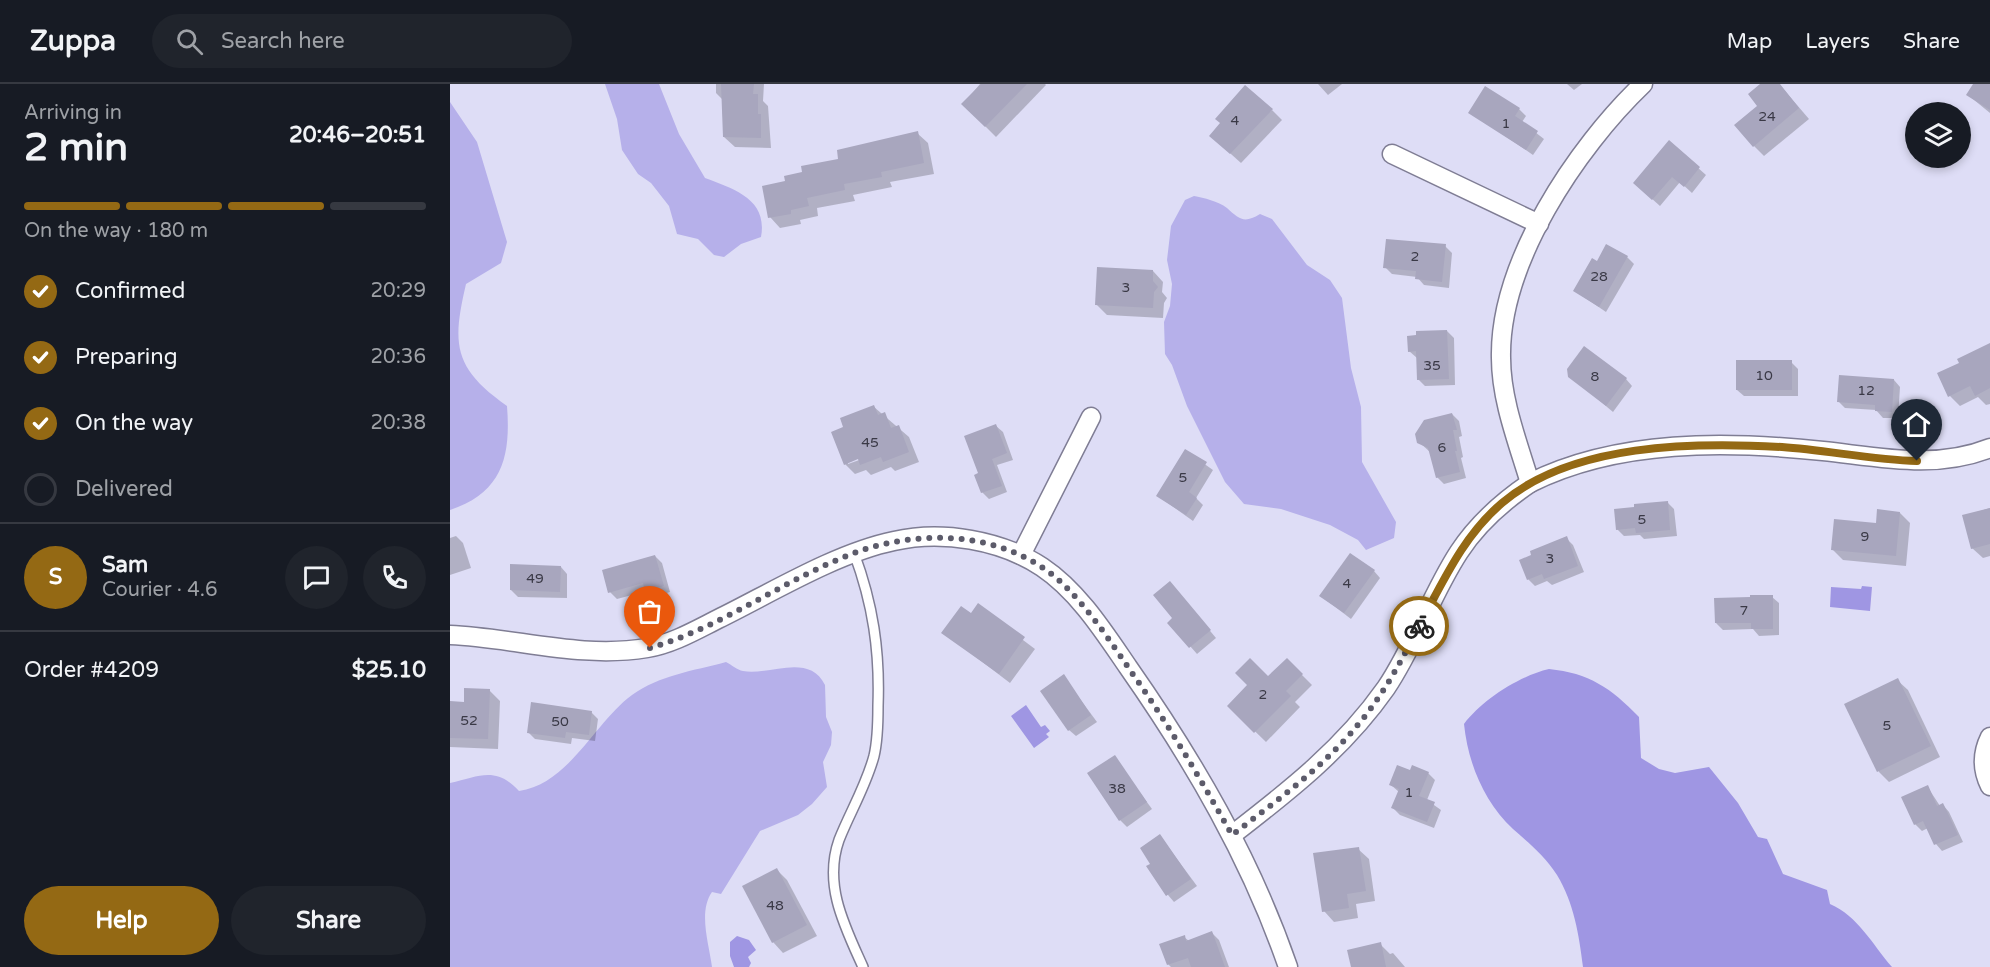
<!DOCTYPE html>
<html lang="en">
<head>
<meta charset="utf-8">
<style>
  body { margin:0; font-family:"Varela Round",sans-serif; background:#20242c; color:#f1f3f6; height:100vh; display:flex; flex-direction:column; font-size:22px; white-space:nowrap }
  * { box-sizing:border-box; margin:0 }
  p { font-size:20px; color:#9ea1a6 }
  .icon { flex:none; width:33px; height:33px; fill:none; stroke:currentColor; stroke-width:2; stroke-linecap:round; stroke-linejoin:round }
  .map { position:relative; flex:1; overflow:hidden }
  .details { display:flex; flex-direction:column; background:#171b24; width:450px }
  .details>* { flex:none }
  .buttons { position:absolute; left:1455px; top:18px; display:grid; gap:12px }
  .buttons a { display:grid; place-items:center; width:66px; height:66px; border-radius:50%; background:#171b24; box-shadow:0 3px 9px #0003; font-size:30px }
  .pin { position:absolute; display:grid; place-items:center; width:51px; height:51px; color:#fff; margin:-62px -26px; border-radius:50% 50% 50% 0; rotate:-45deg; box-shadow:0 0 6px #0007 }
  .pin .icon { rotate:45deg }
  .courier { position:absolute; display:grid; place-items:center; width:60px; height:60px; margin:-30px; border:4px solid #946914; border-radius:50%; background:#fff; color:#222; box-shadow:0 2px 8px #0007 }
  .overview em { font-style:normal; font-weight:700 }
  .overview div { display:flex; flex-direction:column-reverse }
  .overview { display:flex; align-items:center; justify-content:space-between; height:102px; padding:0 24px }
  h1 { font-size:39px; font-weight:700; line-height:45px }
  .bar { display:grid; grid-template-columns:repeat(4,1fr); gap:9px 6px; align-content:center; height:72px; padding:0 24px }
  .bar i { height:8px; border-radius:4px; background:#363941 }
  .bar .current { background:#946914 }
  .bar p { grid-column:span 4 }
  .line { display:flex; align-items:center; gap:15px; padding:0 24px; border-top:2px solid #363941 }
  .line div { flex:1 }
  .round { display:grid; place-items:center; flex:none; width:63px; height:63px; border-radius:32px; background:#20242c }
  ol { padding:0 24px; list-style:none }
  li { display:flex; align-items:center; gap:18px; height:66px }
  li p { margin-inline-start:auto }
  li .icon { padding:6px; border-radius:50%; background:#946914; color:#fff; stroke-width:4 }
  li:last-child { color:#9ea1a6 }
  li i { width:33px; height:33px; border:3px solid #363941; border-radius:50% }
  .action { display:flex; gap:12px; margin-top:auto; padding:12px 24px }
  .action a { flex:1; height:69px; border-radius:36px; background:#946914; color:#fff; font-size:24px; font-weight:700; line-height:69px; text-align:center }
  .action a+a { background:#20242c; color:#f1f3f6 }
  header { display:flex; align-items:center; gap:36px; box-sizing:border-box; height:84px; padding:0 30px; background:#171b24; border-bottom:2px solid #363941 }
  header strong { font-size:28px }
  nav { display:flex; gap:33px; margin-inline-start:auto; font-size:21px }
  .search { width:420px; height:54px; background:#20242c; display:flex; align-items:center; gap:15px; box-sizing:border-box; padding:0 21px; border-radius:33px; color:#9ea1a6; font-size:22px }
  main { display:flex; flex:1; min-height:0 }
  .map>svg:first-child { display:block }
  .green { fill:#b6b0ea }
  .water { fill:#9f96e3 }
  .shadow { fill:#0003; fill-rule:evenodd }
  .building { fill:#a8a6be }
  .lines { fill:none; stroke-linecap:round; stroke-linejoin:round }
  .lane-casing { stroke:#7f7d94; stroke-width:12 }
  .street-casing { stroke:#7f7d94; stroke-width:21 }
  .lane { stroke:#fff; stroke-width:9 }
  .street { stroke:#fff; stroke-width:18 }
  .done { stroke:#5c5b6a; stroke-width:6; stroke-dasharray:0 10.8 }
  .route { stroke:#946914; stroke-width:8 }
  .labels { text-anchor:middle; stroke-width:4.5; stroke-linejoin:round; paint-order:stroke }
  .number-label { font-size:14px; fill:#3a3946 }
</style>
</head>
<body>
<header>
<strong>Zuppa</strong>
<div class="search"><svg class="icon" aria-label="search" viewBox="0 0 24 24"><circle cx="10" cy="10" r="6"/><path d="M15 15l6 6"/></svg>Search here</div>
<nav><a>Map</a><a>Layers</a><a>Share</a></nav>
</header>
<main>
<section class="details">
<div class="overview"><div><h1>2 min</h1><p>Arriving in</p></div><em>20:46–20:51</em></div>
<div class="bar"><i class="current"></i><i class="current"></i><i class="current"></i><i></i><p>On the way · 180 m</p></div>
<ol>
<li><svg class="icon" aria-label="check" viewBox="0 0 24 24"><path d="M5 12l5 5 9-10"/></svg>Confirmed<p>20:29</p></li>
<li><svg class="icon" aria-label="check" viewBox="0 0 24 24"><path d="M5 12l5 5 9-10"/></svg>Preparing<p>20:36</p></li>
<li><svg class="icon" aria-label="check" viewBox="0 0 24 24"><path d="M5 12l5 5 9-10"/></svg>On the way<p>20:38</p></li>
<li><i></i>Delivered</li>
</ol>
<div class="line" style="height:108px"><b class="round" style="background:#946914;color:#fff">S</b><div><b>Sam</b><p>Courier · 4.6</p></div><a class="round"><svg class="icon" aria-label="chat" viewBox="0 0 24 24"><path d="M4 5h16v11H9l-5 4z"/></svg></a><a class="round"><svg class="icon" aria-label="phone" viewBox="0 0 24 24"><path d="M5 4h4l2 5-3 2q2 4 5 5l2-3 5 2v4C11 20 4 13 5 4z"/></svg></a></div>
<div class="line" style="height:78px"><div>Order #4209</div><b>$25.10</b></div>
<div class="action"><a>Help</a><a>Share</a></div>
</section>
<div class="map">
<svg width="1540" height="883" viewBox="0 0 1540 883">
  <rect width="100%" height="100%" fill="#deddf6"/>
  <!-- green -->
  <g class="green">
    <path d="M155 0H209L229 50 255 94C284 105 318 115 311 153L291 160 274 173 264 171 248 155 227 150 219 122 201 99 188 90 172 66 167 35Z"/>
    <path d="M0 18 27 58 57 158 51 179 16 200C2 260 3 284 57 322 61 373 52 409 0 426Z"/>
    <path d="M744 112C754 114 768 117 777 124 789 135 794 140 810 130L822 135 857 181 880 196 892 214 901 284 911 323 912 378 946 438 944 454 916 466 908 456 880 441 831 425 794 420 775 398 737 322 722 281 715 270 714 238 720 222 722 200 717 176 721 142 735 116Z"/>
    <path d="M276 578C282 581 287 586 293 587 319 592 359 568 375 601L376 633 382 648 381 661 373 678 377 703 362 720 348 731 310 747 271 810 262 808C248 828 259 860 262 883H0V699C30 692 46 682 69 707 119 700 145 638 182 611 210 591 243 587 276 578Z"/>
  </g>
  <!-- water -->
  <g class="water">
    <polygon points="1412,502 1422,503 1420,527 1380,523 1381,503 1411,505"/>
    <path d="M1099 585C1139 589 1161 604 1189 633L1191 674 1209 685 1225 689 1259 683 1288 719 1308 753 1317 755 1333 790 1377 806 1380 820C1408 832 1422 860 1442 883H1133C1129 851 1124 819 1107 791 1095 772 1080 760 1063 745 1034 718 1018 679 1014 640 1032 616 1069 592 1099 585Z"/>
    <polygon points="576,621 591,643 595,641 600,647 596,650 599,653 584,664 561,632"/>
    <polygon points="287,852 299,856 306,866 298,873 301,879 299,883 284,883 280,872 280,858"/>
  </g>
  <!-- shadow -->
  <g class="shadow">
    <polygon points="266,0 314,0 313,17 318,22 321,64 285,63 274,53 272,15 266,9"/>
    <polygon points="530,0 595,0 596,1 546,53 513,20"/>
    <polygon points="868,0 892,0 878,11"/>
    <polygon points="1117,0 1132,0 1124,6"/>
    <polygon points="1312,0 1329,0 1359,35 1314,72 1304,62"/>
    <polygon points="1525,0 1540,0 1540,29 1518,11"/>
    <polygon points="1036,4 1069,25 1076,32 1072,38 1094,55 1083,71 1020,28"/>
    <polygon points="822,26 832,36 791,79 772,62"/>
    <polygon points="467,49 478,59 484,90 440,98 442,103 403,111 405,117 367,124 368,132 350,136 351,140 330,144 320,133 337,99 354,89"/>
    <polygon points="1219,58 1256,91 1242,109 1230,98 1210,122 1191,105"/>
    <polygon points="995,162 1002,169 999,204 974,201 967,193 942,190 935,183"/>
    <polygon points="1177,173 1184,180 1156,228 1125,207 1147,179"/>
    <polygon points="703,187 713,198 712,208 717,214 714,219 713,234 657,231 646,220"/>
    <polygon points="997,247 1004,254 1005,301 975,302 968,295 967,274 959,267"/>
    <polygon points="1540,260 1540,320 1536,321 1528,313 1510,322 1500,312 1511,279"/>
    <polygon points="1341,278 1348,285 1348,312 1294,312 1287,306"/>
    <polygon points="1124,295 1176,295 1182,302 1163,328"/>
    <polygon points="1444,296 1450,303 1448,334 1433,334 1426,326 1395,324 1389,318"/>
    <path d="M424 323 459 353 469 378 445 387 441 383 421 391 416 386 405 390 395 380V344ZM414 371 415 374 398 380V377Z"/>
    <polygon points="1002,330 1009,337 1012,352 1009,353 1013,373 1011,374 1016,394 994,400 987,393 980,368 969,358"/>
    <polygon points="546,342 553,348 563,376 547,381 557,408 539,415 532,408 530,390"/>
    <polygon points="736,367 763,386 746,414 753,421 743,437 708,412"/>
    <polygon points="1218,419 1224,425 1227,452 1194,455 1190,451 1174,452 1167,445"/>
    <polygon points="1540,424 1540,472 1533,474 1522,464 1514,432"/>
    <polygon points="1450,429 1460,439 1456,482 1393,476 1382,465"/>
    <polygon points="6,452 13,459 21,484 0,491 0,454"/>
    <polygon points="1116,454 1123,461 1134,488 1102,501 1097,497 1085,502 1078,495"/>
    <polygon points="205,472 212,479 220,508 203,513 197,507 167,515 160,508"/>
    <polygon points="111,483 117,490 117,514 68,513 61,506"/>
    <polygon points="924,487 930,494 901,535 871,512"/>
    <polygon points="726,506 766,554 747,570 720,539 725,535"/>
    <polygon points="1322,513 1329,519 1329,551 1309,552 1303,545 1273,546 1266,539"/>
    <polygon points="528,522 585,565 560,599 493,548 522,531"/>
    <polygon points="837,576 862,601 845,618 850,623 816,658 779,622 799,601 818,594"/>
    <polygon points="613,592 647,638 626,652 619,646"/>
    <polygon points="1447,596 1458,606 1490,673 1439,698 1429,688 1396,620"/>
    <polygon points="39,606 50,617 48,665 0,663 0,619 15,619"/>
    <polygon points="141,628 148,635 145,657 122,654 121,660 85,655 78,648"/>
    <polygon points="664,673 702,725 677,743 670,736"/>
    <polygon points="961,687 978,689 985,696 977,716 991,726 984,744 950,731 943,724 949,708 941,701"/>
    <polygon points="1477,702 1490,722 1493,721 1499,728 1513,758 1492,767 1486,760 1478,744 1472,747 1465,740 1453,714"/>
    <polygon points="710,752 747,802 724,818 718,811 702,780"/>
    <polygon points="908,765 919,775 925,817 906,820 908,834 884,838 874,827"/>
    <polygon points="327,786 337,796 367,852 333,869 323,858"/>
    <polygon points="762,849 769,856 779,883 721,883 718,880 734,853 739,857"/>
    <polygon points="930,860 940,870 943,869 955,883 903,883"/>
  </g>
  <!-- building -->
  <g class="building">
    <polygon points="271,0 304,0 303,10 308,10 308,30 311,30 311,54 273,53"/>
    <polygon points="531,0 577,0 535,43 511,20"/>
    <polygon points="1310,0 1330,0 1349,24 1303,63 1284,41 1307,22 1298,10"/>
    <polygon points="1523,0 1540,0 1540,26 1516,11"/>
    <polygon points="795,1 823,25 780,70 759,52 770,39 765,35"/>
    <polygon points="1035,2 1070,24 1065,32 1088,47 1076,66 1018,29"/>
    <polygon points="468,47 474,79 431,88 432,93 394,100 395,106 357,114 359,122 341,126 341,130 318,134 312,102 335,97 334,92 352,88 351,82 388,75 387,66"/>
    <polygon points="1219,56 1250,83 1234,103 1222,93 1202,116 1183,99"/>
    <polygon points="936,155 996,160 992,198 965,195 966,187 933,184"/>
    <polygon points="1156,160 1178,172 1149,223 1123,207 1142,174 1147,177"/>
    <polygon points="647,183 703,186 703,197 708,203 704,208 703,224 645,221"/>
    <polygon points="997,246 999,295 967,296 966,267 958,268 957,252 966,251 966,247"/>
    <polygon points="1540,259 1540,304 1525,312 1520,302 1498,313 1487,289 1509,279 1507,275"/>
    <polygon points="1134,262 1177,294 1156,322 1118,293 1117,285"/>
    <rect x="1286" y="276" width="56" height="30"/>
    <polygon points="1389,291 1444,295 1442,328 1425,327 1425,321 1387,318"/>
    <polygon points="424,321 428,331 435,328 441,344 449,341 459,368 433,378 431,373 410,381 408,375 394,381 381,348 393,343 390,334"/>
    <polygon points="1002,329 1007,346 1003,346 1007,367 1005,367 1010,388 986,394 978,364 967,359 965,350 974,336"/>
    <polygon points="546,340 557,369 542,375 552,402 531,409 524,391 528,389 514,352"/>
    <polygon points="735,365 757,378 739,408 747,414 736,431 706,412"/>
    <polygon points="1218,417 1220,446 1186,449 1185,444 1166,446 1164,425 1184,423 1184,420"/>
    <polygon points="1540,424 1540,460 1521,465 1512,431"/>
    <polygon points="1427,425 1450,428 1446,472 1381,466 1384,435 1426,439"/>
    <polygon points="1117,452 1128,482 1094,495 1092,490 1077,496 1069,476 1081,471 1080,467"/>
    <polygon points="900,469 925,486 894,529 869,512"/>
    <polygon points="205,471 214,502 195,507 193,499 158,509 152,486"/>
    <polygon points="60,480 111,482 110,508 60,506"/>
    <polygon points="720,497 761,546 739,564 717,539 722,534 703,511"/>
    <polygon points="1300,511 1323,511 1323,545 1301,545 1301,539 1265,539 1264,514 1300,513"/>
    <polygon points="528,519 575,553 549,590 491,549 511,522 521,529"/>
    <polygon points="800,574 818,592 837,574 853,590 836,607 841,612 804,649 777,622 797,601 785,589"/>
    <polygon points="614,590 641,631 618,647 590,607"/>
    <polygon points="1448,594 1481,662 1427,688 1394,620"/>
    <polygon points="14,604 40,605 38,655 0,654 0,617 14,618"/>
    <polygon points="81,618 142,627 139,651 116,648 115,654 77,649"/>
    <polygon points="665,671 697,718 669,737 637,689"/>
    <polygon points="947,681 960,686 962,681 979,688 969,712 985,718 977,738 941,724 949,705 939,701"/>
    <polygon points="1478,701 1487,722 1493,719 1508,751 1484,761 1473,737 1464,741 1451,713"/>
    <polygon points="710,750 741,795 716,812 696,782 700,780 690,764"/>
    <polygon points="909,763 916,807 897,810 899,824 872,828 863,769"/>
    <polygon points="327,784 357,841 322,859 292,802"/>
    <polygon points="762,847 775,883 741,883 738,874 717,881 709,860 735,851 736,857"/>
    <polygon points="931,858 936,883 901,883 897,866"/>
  </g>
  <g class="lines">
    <!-- lane casing -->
    <g class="lane-casing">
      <path id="lane" d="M404 469C423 520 430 567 428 622 428 638 428 655 424 672 416 702 400 728 389 756 373 801 395 843 413 883"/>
    </g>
    <!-- street casing -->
    <g class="street-casing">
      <g id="street">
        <path d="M1193 0C1126 64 1049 179 1051 274 1051 316 1068 359 1080 399 1168 355 1277 357 1373 367 1429 373 1485 386 1540 364"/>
        <polyline points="942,70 1089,140"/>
        <polyline points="571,471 641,333"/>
        <path d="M0 551C67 554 130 575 197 564 222 560 246 546 268 535 321 509 386 469 444 457 492 446 551 456 592 483 628 507 654 548 678 583 743 676 801 775 838 883"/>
        <path d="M1540 653C1532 669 1532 686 1540 702"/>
        <path d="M782 751C839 707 894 664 936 604 965 561 981 511 1009 468 1028 439 1052 418 1080 399"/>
      </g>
    </g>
    <!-- lane -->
    <use href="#lane" class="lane"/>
    <!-- street -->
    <use href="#street" class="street"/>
  </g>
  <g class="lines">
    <!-- done -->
    <path class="done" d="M200 564C273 543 336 494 407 468 474 444 557 448 612 499 639 525 661 558 682 589 719 641 751 696 782 751 825 718 871 685 906 643 932 613 951 578 969 542"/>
    <!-- route -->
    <path class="route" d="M969 542C993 498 1013 452 1052 419 1122 359 1244 358 1332 363 1377 366 1422 376 1467 377"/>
  </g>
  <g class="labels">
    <!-- number labels -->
    <g class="number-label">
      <text x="1317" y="37">24</text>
      <text x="785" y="41">4</text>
      <text x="1056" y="44">1</text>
      <text x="965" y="177">2</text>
      <text x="1149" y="197">28</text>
      <text x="676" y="208">3</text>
      <text x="982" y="286">35</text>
      <text x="1314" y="296">10</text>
      <text x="1145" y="297">8</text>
      <text x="1416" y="311">12</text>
      <text x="420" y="363">45</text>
      <text x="992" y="368">6</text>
      <text x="733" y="398">5</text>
      <text x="1192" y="440">5</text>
      <text x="1415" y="457">9</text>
      <text x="1100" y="479">3</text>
      <text x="85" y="499">49</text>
      <text x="897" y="504">4</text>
      <text x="1294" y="531">7</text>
      <text x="813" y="615">2</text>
      <text x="19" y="641">52</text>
      <text x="110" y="642">50</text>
      <text x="1437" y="646">5</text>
      <text x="667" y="709">38</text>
      <text x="959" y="713">1</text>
      <text x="325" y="826">48</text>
    </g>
  </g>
</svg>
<div class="buttons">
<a><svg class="icon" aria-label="layers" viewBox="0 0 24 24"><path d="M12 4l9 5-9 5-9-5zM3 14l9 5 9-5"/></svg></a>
</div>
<div class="pin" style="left:200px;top:564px;background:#ea580c"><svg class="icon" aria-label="bag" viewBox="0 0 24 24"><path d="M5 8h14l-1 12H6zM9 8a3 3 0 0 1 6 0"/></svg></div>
<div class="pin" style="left:1467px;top:377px;background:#1f2937"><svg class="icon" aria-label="home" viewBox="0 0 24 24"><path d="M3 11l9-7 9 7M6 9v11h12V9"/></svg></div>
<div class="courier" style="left:969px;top:542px"><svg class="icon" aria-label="bike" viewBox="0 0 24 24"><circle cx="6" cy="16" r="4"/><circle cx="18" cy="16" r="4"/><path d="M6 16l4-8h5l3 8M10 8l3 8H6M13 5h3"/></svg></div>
</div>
</main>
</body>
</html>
